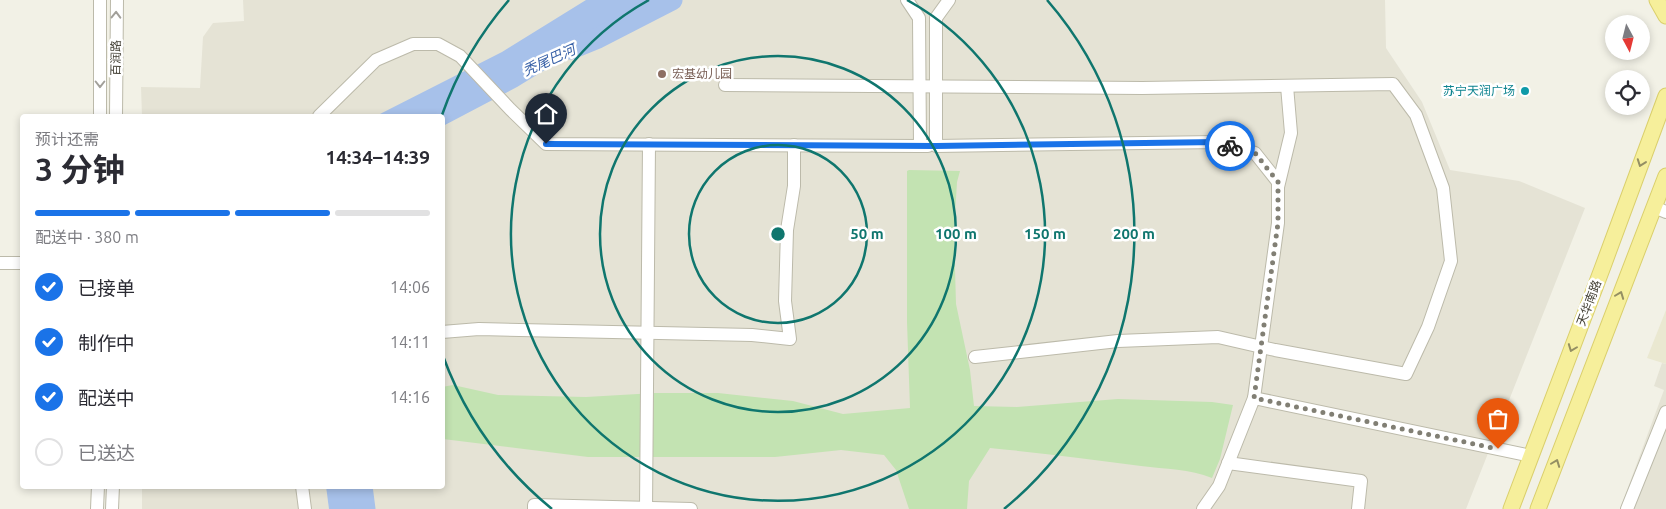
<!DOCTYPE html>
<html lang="zh">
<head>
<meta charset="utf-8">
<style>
  body { margin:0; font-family:Ubuntu,"Noto Sans SC",sans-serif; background:#f2f2f3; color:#2b2b33; height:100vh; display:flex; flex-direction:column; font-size:19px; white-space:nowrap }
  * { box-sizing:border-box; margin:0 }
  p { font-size:16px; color:#7c7c81 }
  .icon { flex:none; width:28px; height:28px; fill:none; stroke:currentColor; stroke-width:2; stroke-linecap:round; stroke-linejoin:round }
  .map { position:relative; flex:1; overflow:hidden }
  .side { position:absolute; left:20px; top:114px; width:425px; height:375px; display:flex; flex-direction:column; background:#fff; border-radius:5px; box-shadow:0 2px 8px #0003 }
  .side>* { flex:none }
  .needle { width:32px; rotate:173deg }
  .buttons { position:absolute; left:1605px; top:15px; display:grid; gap:10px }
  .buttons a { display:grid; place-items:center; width:45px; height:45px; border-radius:50%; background:#fff; box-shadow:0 2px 8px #0003; font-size:25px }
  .pin { position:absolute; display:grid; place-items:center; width:42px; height:42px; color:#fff; margin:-51px -21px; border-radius:50% 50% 50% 0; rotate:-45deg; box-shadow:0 0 5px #0007 }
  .pin .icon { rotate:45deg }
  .courier { position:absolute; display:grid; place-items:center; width:50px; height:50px; margin:-25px; border:4px solid #1a73e8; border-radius:50%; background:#fff; color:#222; box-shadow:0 1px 6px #0007 }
  .head em { font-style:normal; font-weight:700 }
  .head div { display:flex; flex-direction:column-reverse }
  .head { display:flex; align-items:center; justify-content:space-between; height:85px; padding:0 15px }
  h1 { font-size:32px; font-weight:700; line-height:38px }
  .bar { display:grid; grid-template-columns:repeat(4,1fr); gap:8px 5px; align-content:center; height:60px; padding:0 15px }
  .bar i { height:6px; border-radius:4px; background:#e1e1e2 }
  .bar .current { background:#1a73e8 }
  .bar p { grid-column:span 4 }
  ol { padding:0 15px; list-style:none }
  li { display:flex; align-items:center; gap:15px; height:55px }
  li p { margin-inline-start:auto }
  li .icon { padding:5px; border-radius:50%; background:#1a73e8; color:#fff; stroke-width:4 }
  li:last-child { color:#7c7c81 }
  li i { width:28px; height:28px; border:2px solid #e1e1e2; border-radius:50% }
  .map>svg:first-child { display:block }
  .residential { fill:#e5e3d5 }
  .education { fill:#eae8d1 }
  .green { fill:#c3e3b2 }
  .water { fill:#a7c1ea }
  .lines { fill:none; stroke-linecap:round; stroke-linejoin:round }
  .river { stroke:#a7c1ea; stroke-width:21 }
  .minor-casing { stroke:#bcbaaa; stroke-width:14 }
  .major-casing { stroke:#dacf6c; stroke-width:17 }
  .minor { stroke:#fff; stroke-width:12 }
  .major { stroke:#f6ef9b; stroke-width:15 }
  .oneway { stroke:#a2a09a }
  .oneway2 { stroke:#948f63 }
  .done { stroke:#817f74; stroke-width:5; stroke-dasharray:0 9 }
  .route { stroke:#1a73e8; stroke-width:6 }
  .ring { fill:none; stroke:#0f766e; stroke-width:2.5 }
  .education-dot { fill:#8d6e63; stroke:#fff; stroke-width:2 }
  .culture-dot { fill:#0f9aa8; stroke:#fff; stroke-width:2 }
  .labels { text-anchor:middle; stroke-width:5; stroke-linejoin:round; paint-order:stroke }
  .street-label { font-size:12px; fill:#444136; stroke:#fff }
  .education-label { font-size:12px; fill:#785e54; stroke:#fff; text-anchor:start }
  .culture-label { font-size:12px; fill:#0d838f; stroke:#fff; text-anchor:end }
  .water-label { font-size:14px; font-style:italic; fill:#3861a7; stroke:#fff }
  .centre { fill:#0f766e; stroke:#fff; stroke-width:2.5 }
  .ring-label { font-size:15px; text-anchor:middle; font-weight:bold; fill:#0f766e; stroke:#fff; stroke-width:5; stroke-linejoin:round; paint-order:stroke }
</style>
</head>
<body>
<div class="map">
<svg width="1666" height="509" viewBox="0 0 1666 509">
  <rect width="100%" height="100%" fill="#f2f1e6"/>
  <!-- residential -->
  <g class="residential">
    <polygon points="243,0 1385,0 1386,48 1422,102 1450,170 1519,181 1585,208 1466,509 142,509 142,486 442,486 442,116 142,116 141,87 200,88 203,37 213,23 244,21"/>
    <polygon points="1662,363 1666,364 1666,509 1620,509 1664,390 1654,386"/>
  </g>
  <!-- education -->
  <polygon class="education" points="1666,310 1666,364 1647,358"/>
  <!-- green -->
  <path class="green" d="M909 170 960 171 957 182 954 233 956 304 970 370 974 406 1017 407 1118 399 1212 402 1233 405 1220 459 1212 478C1190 469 1165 469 1141 466 1091 459 1041 453 990 448L969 481 967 509H909L896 470 884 455 841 450 775 457H588L443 439 442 387 453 385 498 395 586 397 655 393H718L793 401 843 414 910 408 907 322V171Z"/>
  <!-- water -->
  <g class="water">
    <polygon points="586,0 659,0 517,87 443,126 442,116 376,116 502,52"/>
    <polygon points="326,486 360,486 363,509 329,509"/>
  </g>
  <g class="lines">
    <!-- river -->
    <g class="river">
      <polyline points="571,49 598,38 672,0"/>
      <polyline points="362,486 365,509"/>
    </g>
    <!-- minor casing -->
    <g class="minor-casing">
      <g id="minor">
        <polyline points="907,0 919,18 920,146 928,146"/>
        <polyline points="949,0 936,18 936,146 1218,142 1255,153 1278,182 1278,223 1254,398"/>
        <polyline points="725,85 1142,88 1393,84 1416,115 1443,188 1451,261 1428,327 1406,374 1275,350 1218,337 1118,341 975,357"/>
        <polyline points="100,116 100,0"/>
        <polyline points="116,116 117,0"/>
        <polyline points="319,116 376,60 413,44 438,44 460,56 510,109 546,144 920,146"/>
        <polyline points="1278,187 1291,133 1287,86"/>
        <polyline points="1654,207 1666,212"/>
        <polyline points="0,263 22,263"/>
        <polyline points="442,332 479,329 752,335 790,339 785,301 787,230 794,186 794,145"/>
        <polyline points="1228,463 1361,481 1358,509"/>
        <polyline points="302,486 305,509"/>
        <polyline points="97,509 98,486"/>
        <polyline points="112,509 113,486"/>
        <polyline points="534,509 534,505 691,509"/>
        <polyline points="646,509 649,144"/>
        <polyline points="1203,509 1219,486 1254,398 1531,456"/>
        <polyline points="1627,509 1666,412"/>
      </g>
    </g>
    <!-- major casing -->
    <g class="major-casing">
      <g id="major">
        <polyline points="1657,0 1666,16"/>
        <polyline points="1511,509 1602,269 1666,96"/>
        <polyline points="1538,509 1666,176"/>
      </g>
    </g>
    <!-- minor -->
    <use href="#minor" class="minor"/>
    <!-- major -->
    <use href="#major" class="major"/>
  </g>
  <!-- one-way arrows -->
  <defs><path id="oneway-chevron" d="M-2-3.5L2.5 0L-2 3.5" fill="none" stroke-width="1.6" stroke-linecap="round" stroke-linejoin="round" transform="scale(1.25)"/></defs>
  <g class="oneway">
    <use href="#oneway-chevron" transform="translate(116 15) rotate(-89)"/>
    <use href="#oneway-chevron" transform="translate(100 84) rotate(90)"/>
  </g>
  <g class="oneway2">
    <use href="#oneway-chevron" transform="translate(1641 163) rotate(110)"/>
    <use href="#oneway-chevron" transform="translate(1620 295) rotate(-69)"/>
    <use href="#oneway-chevron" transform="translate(1572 348) rotate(111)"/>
    <use href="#oneway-chevron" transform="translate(1556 463) rotate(-69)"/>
  </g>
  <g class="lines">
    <!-- done -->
    <polyline class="done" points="1230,146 1255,153 1278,182 1278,223 1254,398 1498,449"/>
    <!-- route -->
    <polyline class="route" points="546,144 936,146 1218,142 1230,146"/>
  </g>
  <!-- distance rings -->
  <g class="ring">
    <circle cx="778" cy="234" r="89"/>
    <circle cx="778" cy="234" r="178"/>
    <path d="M907 0A267 267 0 1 1 649 0"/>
    <path d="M552 509A356 356 0 0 1 443 356M442 115A356 356 0 0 1 509 0M1047 0A356 356 0 0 1 1004 509"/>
  </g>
  <!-- markers -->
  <circle class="education-dot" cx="662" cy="74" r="5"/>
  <circle class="culture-dot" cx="1525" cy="91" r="5"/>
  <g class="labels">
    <!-- street labels -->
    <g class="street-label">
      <text transform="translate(116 58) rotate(-89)" y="4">百润路</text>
      <text transform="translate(1589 303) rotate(-69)" y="4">天华南路</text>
    </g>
    <!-- education labels -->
    <g class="education-label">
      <text x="672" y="78">宏基幼儿园</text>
    </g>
    <!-- culture labels -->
    <g class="culture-label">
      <text x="1515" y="95">苏宁天润广场</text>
    </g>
    <!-- water labels -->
    <g class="water-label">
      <text transform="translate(549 60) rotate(-24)" y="5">秃尾巴河</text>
    </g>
  </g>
  <circle cx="778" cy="234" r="8" class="centre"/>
  <g class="ring-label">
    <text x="867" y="239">50 m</text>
    <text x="956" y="239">100 m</text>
    <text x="1045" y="239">150 m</text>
    <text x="1134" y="239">200 m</text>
  </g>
</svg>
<div class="buttons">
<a><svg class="needle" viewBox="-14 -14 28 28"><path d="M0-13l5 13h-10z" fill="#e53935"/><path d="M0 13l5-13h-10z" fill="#7c7c81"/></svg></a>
<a><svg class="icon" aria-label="locate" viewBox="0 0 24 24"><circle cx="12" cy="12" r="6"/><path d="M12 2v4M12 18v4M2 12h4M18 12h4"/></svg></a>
</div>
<div class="pin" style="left:1498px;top:449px;background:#ea580c"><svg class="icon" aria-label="bag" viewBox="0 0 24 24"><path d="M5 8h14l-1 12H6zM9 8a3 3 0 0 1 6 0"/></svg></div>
<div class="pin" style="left:546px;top:144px;background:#1f2937"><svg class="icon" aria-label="home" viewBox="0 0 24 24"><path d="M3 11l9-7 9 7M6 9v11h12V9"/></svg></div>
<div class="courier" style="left:1230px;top:146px"><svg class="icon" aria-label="bike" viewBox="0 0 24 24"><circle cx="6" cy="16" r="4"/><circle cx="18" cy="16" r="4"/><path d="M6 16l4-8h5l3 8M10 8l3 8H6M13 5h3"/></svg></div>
<section class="side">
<div class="head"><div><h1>3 分钟</h1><p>预计还需</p></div><em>14:34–14:39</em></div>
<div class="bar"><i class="current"></i><i class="current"></i><i class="current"></i><i></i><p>配送中 · 380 m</p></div>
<ol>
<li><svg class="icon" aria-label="check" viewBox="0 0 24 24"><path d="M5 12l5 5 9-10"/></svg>已接单<p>14:06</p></li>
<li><svg class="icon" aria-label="check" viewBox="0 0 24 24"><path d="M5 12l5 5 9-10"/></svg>制作中<p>14:11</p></li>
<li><svg class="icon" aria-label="check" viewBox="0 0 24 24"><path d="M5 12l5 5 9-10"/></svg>配送中<p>14:16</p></li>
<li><i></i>已送达</li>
</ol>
</section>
</div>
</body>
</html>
